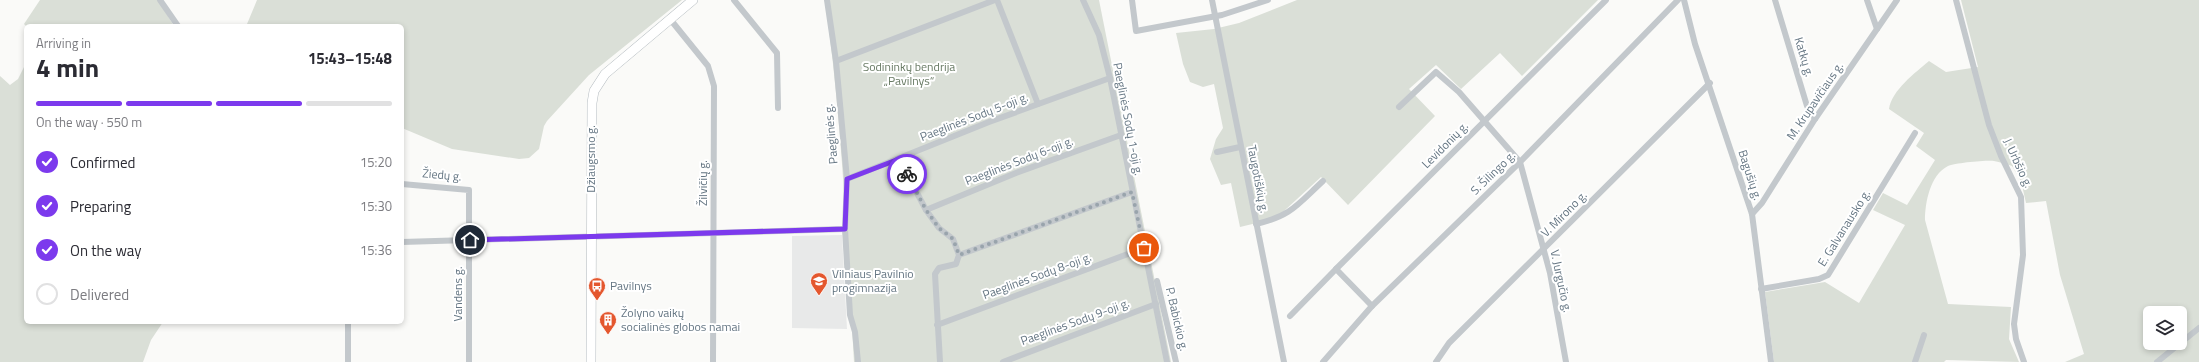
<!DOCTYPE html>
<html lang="en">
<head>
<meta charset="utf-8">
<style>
  body { margin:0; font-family:"Titillium Web",sans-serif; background:#f7f7f7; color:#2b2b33; height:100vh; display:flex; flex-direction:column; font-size:15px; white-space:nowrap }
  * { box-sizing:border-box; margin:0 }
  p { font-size:13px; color:#7c7c81 }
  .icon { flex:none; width:22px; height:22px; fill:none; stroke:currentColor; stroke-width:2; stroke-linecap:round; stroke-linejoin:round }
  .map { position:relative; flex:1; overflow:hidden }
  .sheet { position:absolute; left:24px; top:24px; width:380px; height:300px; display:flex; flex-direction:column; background:#fff; border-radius:6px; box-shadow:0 2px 6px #0003 }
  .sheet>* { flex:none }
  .tools { position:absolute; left:2143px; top:306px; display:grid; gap:8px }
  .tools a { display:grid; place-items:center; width:44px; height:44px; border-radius:6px; background:#fff; box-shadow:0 2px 6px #0003; font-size:20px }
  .pin { position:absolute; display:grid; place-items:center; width:34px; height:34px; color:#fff; margin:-17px; border:2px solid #fff; border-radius:50%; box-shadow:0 1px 4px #0007 }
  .courier { position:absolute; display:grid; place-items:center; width:40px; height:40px; margin:-20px; border:3px solid #7c3aed; border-radius:50%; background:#fff; color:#222; box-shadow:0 1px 5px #0007 }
  .summary em { font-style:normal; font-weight:700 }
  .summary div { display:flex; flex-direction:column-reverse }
  .summary { display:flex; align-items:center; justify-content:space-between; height:68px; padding:0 12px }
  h1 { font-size:26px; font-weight:700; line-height:30px }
  .bar { display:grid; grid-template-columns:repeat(4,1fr); gap:6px 4px; align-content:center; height:48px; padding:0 12px }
  .bar i { height:5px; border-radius:3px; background:#e1e1e2 }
  .bar .active { background:#7c3aed }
  .bar p { grid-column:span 4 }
  ol { padding:0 12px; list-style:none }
  li { display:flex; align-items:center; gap:12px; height:44px }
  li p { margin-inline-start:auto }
  li .icon { padding:4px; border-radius:50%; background:#7c3aed; color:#fff; stroke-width:4 }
  li:last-child { color:#7c7c81 }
  li i { width:22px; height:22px; border:2px solid #e1e1e2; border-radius:50% }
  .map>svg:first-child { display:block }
  .built { fill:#e8e9e9 }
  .green { fill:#dadfd7; fill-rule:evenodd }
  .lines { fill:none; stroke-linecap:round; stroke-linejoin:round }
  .secondary-casing { stroke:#b3babf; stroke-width:10 }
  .street { stroke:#c3c8cc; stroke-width:6 }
  .secondary { stroke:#fff; stroke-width:9 }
  .done { stroke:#99a4ac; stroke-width:4; stroke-dasharray:0 7.2 }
  .route { stroke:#7c3aed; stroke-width:5 }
  .labels { text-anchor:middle; stroke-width:4; stroke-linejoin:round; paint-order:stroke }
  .street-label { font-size:12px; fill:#657683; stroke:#fff }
  .park-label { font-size:12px; fill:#687a64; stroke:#fff }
  .poi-label { font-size:12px; fill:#657683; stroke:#fff; text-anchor:start }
</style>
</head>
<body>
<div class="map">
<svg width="2199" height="362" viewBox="0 0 2199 362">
  <rect width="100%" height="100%" fill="#fafaf8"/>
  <!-- built -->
  <polygon class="built" points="842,235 847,329 792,328 792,236"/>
  <!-- green -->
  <g class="green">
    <polygon points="40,0 158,0 174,26 26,26 24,24"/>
    <polygon points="257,0 682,0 589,75 547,121 544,126 539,149 529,158 519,159 452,149 402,128 402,26 248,26 247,24"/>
    <path d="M825 0H1099L1171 362H854C847 241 842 120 825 0Z"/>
    <polygon points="1297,0 1598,0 1522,76 1500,53 1461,89 1436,65 1409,89 1435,116 1348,205 1321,177 1284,211 1269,220 1240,227 1231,183 1221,185 1210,159 1216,139 1223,128 1214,84 1203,87 1190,82 1183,64 1176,33 1214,29 1239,23"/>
    <path d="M1961 0H2199V362H2065L2084 354 2060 275 2046 201 2026 203 2021 181 2012 166C2006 164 2000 162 1994 161 1987 160 1955 163 1948 166 1930 175 1925 203 1925 220L1948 304 2011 307 2009 339 2019 362 1946 360 1944 362H1774L1765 292 1825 282 1859 303 1905 225 1873 210 1883 193 1907 205 1935 160 1916 146 1924 133 1889 109C1892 90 1915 73 1929 61L1946 72 1978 67ZM2150 313H2180V343H2150Z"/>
    <polygon points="26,63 26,322 163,322 151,340 143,362 0,362 0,76 10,85 18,79"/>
  </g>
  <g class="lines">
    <!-- secondary casing -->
    <g class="secondary-casing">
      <polyline id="secondary" points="591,362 592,103 594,91 605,74 693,0"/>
    </g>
    <!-- street -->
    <g class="street">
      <polyline points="160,0 178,26"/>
      <polyline points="734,0 777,53 778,108"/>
      <polyline points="827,0 836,61 847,179 845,229 850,315 855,332 858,362"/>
      <polyline points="997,0 1038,104"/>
      <polyline points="1083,0 1099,35 1110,78 1167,362"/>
      <polyline points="1132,0 1136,31 1222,15 1268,0"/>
      <polyline points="1212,0 1284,362"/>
      <polyline points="1684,0 1695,44 1752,214 1771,362"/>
      <polyline points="1775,0 1807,106 1815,119"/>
      <polyline points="1867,0 1877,29"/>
      <polyline points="1956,0 1989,125 2001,156 2021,197 2023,255 2014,324 2016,339 2024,362"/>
      <polyline points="670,19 708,66 714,86 713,362"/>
      <polyline points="836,61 995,0"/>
      <polyline points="1399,107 1436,72 1459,92 1520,162 1550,273 1566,362"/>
      <polyline points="1217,152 1240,147"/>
      <polyline points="899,159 926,210 939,228 953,239 959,255 956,264 939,268 935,274 940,362"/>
      <polyline points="847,179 989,122 1110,78"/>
      <polyline points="402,184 469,190 469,362"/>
      <polyline points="926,210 1016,173 1121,135"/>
      <polyline points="1752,214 1762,203 1815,119 1897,0"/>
      <path d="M1256 224C1291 216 1297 205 1323 181"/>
      <polyline points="402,242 845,229"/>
      <polyline points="959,255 1132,192"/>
      <polyline points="1157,281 1176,362"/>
      <polyline points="1761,289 1819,279 1828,275 1915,133"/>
      <polyline points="1372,306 1336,269 1606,0"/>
      <polyline points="1290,316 1336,269"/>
      <polyline points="937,325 1144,248"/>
      <polyline points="348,362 348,322"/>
      <polyline points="1003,362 1156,304"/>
      <polyline points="1323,362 1372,306 1520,162 1678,0"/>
      <polyline points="1436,362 1449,343 1710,83"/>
      <polyline points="1915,362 1924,335"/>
      <polyline points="2157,362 2199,328"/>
    </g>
    <!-- secondary -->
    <use href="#secondary" class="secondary"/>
  </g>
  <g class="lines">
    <!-- done -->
    <polyline class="done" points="907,174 926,210 939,228 953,239 959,255 1132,192 1144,248"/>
    <!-- route -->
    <polyline class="route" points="470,240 845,229 847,179 899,159 907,174"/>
  </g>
  <!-- icons -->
  <defs>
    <g id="school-pin" transform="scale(0.9)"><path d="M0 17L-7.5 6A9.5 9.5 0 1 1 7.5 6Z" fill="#e4572e" stroke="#fff"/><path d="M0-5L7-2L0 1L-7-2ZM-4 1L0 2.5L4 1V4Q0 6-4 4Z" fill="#fff"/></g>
    <g id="bus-pin" transform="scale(0.9)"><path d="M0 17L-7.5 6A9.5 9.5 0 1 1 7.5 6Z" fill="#e4572e" stroke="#fff"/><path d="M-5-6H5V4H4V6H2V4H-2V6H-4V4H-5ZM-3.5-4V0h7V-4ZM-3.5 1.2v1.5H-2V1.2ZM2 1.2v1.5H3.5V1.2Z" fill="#fff"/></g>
    <g id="building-pin" transform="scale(0.9)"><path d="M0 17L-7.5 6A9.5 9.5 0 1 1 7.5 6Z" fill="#e4572e" stroke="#fff"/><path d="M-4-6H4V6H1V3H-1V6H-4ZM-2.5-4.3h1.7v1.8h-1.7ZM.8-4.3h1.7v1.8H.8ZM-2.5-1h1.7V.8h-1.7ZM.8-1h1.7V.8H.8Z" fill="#fff"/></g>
  </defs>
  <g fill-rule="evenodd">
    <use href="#school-pin" x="819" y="281"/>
    <use href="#bus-pin" x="597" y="286"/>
    <use href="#building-pin" x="608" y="320"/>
  </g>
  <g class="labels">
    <!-- street labels -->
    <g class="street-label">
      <text transform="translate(1804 57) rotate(73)" y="4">Katkų g.</text>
      <text transform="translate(1815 101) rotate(-56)" y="4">M. Krupavičiaus g.</text>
      <text transform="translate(974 117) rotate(-21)" y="4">Paeglinės Sodų 5-oji g.</text>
      <text transform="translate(1128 119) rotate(79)" y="4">Paeglinės Sodų 1-oji g.</text>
      <text transform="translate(831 134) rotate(-95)" y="4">Paeglinės g.</text>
      <text transform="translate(1445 145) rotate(-45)" y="4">Levidonių g.</text>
      <text transform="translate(591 159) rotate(-90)" y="4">Džiaugsmo g.</text>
      <text transform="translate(1019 161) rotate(-21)" y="4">Paeglinės Sodų 6-oji g.</text>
      <text transform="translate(2018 163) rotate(65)" y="4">J. Urbšio g.</text>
      <text transform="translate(1493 173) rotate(-44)" y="4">S. Šilingo g.</text>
      <text transform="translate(442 175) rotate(5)" y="4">Žiedų g.</text>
      <text transform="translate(1750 175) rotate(72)" y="4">Bagušių g.</text>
      <text transform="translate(1258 179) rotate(79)" y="4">Taugotiškių g.</text>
      <text transform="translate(703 183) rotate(-90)" y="4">Žilvičių g.</text>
      <text transform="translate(1564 214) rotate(-45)" y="4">V. Mirono g.</text>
      <text transform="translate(1844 228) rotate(-58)" y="4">E. Galvanausko g.</text>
      <text transform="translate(1037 276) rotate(-20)" y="4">Paeglinės Sodų 8-oji g.</text>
      <text transform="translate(1561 281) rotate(78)" y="4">V. Jurgučio g.</text>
      <text transform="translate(458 294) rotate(-90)" y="4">Vandens g.</text>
      <text transform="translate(1177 319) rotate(77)" y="4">P. Babickio g.</text>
      <text transform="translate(1075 322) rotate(-20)" y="4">Paeglinės Sodų 9-oji g.</text>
    </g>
    <!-- park labels -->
    <g class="park-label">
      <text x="909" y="71">Sodininkų bendrija<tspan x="909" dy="14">„Pavilnys“</tspan></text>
    </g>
    <!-- poi labels -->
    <g class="poi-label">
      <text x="832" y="278">Vilniaus Pavilnio<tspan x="832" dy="14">progimnazija</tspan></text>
      <text x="610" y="290">Pavilnys</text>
      <text x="621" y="317">Žolyno vaikų<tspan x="621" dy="14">socialinės globos namai</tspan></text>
    </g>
  </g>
</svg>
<div class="tools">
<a><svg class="icon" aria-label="layers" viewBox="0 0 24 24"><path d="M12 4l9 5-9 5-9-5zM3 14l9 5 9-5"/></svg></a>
</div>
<div class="pin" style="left:1144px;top:248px;background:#ea580c"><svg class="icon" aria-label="bag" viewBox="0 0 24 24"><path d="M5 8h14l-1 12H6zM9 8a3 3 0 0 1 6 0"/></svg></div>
<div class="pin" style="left:470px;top:240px;background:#1f2937"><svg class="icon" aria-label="home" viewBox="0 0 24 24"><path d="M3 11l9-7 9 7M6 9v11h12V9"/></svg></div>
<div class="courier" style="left:907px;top:174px"><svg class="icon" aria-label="bike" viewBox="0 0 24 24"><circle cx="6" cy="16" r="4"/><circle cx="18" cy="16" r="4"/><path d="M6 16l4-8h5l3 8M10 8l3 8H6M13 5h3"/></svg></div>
<section class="sheet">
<div class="summary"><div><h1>4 min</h1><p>Arriving in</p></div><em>15:43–15:48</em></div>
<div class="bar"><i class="active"></i><i class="active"></i><i class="active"></i><i></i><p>On the way · 550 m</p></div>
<ol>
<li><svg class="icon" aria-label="check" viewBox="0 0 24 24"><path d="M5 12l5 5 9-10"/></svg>Confirmed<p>15:20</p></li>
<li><svg class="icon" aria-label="check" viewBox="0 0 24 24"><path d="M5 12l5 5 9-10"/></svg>Preparing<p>15:30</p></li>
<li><svg class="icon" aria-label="check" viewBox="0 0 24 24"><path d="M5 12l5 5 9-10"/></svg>On the way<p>15:36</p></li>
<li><i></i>Delivered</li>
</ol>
</section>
</div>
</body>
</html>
